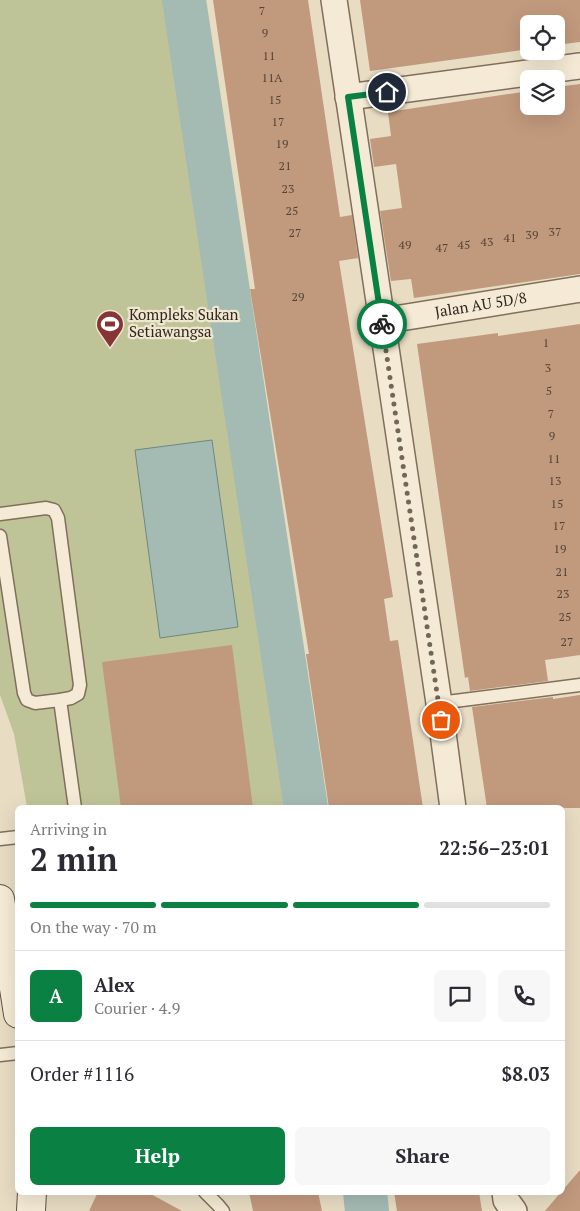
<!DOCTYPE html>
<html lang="en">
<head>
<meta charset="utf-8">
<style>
  body { margin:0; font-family:"PT Serif",serif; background:#f7f7f7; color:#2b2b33; height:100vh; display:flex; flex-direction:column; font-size:19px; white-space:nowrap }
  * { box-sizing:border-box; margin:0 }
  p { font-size:16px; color:#7c7c81 }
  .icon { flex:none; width:28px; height:28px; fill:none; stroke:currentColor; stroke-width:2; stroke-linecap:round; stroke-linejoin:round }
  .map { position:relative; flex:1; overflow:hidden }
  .side { position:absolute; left:15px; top:805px; width:550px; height:390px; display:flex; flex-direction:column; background:#fff; border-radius:8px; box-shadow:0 5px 20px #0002 }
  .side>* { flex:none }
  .tools { position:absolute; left:520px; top:15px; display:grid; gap:10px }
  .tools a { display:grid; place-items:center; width:45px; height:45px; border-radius:8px; background:#fff; box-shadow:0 5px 20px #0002; font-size:25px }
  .pin { position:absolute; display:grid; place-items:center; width:42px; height:42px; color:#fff; margin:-21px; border:2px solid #fff; border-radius:50%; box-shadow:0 1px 5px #0007 }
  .courier { position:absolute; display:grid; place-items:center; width:50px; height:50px; margin:-25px; border:4px solid #0b8043; border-radius:50%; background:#fff; color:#222; box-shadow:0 1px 6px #0007 }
  .summary em { font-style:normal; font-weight:700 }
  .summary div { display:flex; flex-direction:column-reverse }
  .summary { display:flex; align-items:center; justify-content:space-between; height:85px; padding:0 15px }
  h1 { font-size:32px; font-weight:700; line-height:38px }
  .bar { display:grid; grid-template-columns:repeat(4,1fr); gap:8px 5px; align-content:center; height:60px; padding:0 15px }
  .bar i { height:6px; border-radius:4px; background:#e1e1e2 }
  .bar .selected { background:#0b8043 }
  .bar p { grid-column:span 4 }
  .line { display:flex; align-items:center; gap:12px; padding:0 15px; border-top:1px solid #e1e1e2 }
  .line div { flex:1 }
  .round { display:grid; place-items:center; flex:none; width:52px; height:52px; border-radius:8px; background:#f7f7f7 }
  .primary-button { display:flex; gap:10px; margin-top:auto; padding:10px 15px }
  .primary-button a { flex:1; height:58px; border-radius:8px; background:#0b8043; color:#fff; font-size:20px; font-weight:700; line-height:58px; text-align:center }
  .primary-button a+a { background:#f7f7f7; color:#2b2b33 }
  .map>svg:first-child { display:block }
  .green { fill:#bfc498 }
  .water { fill:#a4bbb4; stroke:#6d8881 }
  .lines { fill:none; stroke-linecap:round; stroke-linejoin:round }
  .river { stroke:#a4bbb4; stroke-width:44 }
  .building { fill:#c1997d }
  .service-casing { stroke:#806f5c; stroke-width:15 }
  .minor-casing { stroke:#806f5c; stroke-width:28 }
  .secondary-casing { stroke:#61503f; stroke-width:30 }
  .service { stroke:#f4ead5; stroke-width:12 }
  .minor { stroke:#f4ead5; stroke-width:25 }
  .secondary { stroke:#f4ead5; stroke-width:28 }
  .done { stroke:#716658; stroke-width:5; stroke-dasharray:0 9 }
  .route { stroke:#0b8043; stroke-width:6 }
  .labels { text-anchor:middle; stroke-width:4.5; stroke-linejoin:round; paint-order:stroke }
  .number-label { font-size:12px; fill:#554436 }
  .street-label { font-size:15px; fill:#31271e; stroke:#f0e7d1 }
  .poi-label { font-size:15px; fill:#31271e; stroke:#f0e7d1; text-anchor:start }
</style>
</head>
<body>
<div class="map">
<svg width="580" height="1211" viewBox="0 0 580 1211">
  <rect width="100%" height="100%" fill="#e8dcc3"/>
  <!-- green -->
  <polygon class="green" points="0,0 171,0 284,807 27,807 14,734 0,695"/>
  <!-- water -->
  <polygon class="water" points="212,440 238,627 160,638 135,450"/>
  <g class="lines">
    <!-- river -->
    <g class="river">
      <polyline points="184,0 306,808"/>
      <polyline points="365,1192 367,1211"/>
    </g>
  </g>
  <!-- building -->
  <g class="building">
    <polygon points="213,0 308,0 340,217 352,215 358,258 339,261 393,597 384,599 390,641 398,640 423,808 329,808 306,654 309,654 250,289 255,289"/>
    <polygon points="360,0 580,0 580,42 556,45 556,24 529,24 529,49 370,71"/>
    <polygon points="580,84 580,274 414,298 411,279 391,281 380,211 402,208 396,164 374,167 370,139 391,136 388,112 529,91 529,106 556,106 556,87"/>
    <polygon points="580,324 580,655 545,660 548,681 470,691 468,677 465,678 417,344 498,333 498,336"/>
    <polygon points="232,645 253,808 121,808 102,662"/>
    <polygon points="580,695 580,808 487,808 472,707 553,697 553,699"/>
    <polygon points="580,1170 580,1211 545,1211 561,1192 562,1192 562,1191"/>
    <polygon points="98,1192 147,1192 182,1211 89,1211"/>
    <polygon points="249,1192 318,1192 322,1211 253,1211"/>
    <polygon points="394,1192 479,1192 482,1211 397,1211"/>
  </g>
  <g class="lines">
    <!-- service casing -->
    <g class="service-casing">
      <g id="service">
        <polyline points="0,514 46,508 54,510 58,518 80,685 78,694 71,698 60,700 35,703 27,700 24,693 0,536"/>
        <polyline points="60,700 75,808"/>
        <polyline points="439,703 580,685"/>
        <polyline points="0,839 18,837"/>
        <polyline points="0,1055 18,1053"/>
        <polyline points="205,1192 218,1205 223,1211"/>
      </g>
    </g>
    <!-- minor casing -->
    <g class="minor-casing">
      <g id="minor">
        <polyline points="334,0 439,703 453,808"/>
        <polyline points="348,97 580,66"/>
        <path id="s1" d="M382 321 580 289"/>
        <polyline points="505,1192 506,1200 514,1211"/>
      </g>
    </g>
    <!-- secondary casing -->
    <g class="secondary-casing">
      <g id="secondary">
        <polyline points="0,899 18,1014"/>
        <polyline points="31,1211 32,1192"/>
      </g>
    </g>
    <!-- service -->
    <use href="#service" class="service"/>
    <!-- minor -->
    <use href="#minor" class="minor"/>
    <!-- secondary -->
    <use href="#secondary" class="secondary"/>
  </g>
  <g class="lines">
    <!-- done -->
    <polyline class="done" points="382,324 441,720"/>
    <!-- route -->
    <polyline class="route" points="382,324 348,97 387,92"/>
  </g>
  <!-- icons -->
  <defs>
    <g id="stadium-pin" transform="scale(1.4375)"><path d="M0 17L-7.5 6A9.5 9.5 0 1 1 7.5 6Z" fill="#873435" stroke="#f0e7d1"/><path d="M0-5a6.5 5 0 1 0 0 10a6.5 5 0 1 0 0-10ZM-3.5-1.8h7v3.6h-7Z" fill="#fff"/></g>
  </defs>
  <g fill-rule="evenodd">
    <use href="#stadium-pin" x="110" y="324"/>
  </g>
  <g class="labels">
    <!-- number labels -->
    <g class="number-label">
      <text x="262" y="15">7</text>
      <text x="265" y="37">9</text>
      <text x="269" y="60">11</text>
      <text x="272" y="82">11A</text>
      <text x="275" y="104">15</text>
      <text x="278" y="126">17</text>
      <text x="282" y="148">19</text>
      <text x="285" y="170">21</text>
      <text x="288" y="193">23</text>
      <text x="292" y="215">25</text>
      <text x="555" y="236">37</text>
      <text x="295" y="237">27</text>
      <text x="532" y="239">39</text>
      <text x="510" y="242">41</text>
      <text x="487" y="246">43</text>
      <text x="405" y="249">49</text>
      <text x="464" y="249">45</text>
      <text x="442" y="252">47</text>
      <text x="298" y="301">29</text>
      <text x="546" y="347">1</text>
      <text x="548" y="372">3</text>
      <text x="549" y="395">5</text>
      <text x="551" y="418">7</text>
      <text x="552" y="440">9</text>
      <text x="554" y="463">11</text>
      <text x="555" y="485">13</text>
      <text x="557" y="508">15</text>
      <text x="559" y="530">17</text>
      <text x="560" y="553">19</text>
      <text x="562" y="576">21</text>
      <text x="563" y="598">23</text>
      <text x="565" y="621">25</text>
      <text x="567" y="646">27</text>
    </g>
    <!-- street labels -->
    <g class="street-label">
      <text dy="5" stroke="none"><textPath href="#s1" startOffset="100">Jalan AU 5D/8</textPath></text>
    </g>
    <!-- poi labels -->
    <g class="poi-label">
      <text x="129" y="320">Kompleks Sukan<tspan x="129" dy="17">Setiawangsa</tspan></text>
    </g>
  </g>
</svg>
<div class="tools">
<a><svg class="icon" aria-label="locate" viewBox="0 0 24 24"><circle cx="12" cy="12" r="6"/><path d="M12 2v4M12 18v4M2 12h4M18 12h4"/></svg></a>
<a><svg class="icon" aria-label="layers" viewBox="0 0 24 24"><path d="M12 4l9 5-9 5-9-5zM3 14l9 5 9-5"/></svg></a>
</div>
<div class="pin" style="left:441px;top:720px;background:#ea580c"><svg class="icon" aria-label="bag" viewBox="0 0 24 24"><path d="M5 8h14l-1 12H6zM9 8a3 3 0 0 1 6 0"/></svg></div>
<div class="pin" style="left:387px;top:92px;background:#1f2937"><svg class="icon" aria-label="home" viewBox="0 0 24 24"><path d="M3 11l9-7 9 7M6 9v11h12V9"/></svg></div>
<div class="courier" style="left:382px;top:324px"><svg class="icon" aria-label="bike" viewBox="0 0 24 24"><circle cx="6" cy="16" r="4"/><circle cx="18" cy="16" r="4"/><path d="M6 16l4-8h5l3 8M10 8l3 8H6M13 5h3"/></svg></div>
<section class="side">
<div class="summary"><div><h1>2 min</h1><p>Arriving in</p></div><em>22:56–23:01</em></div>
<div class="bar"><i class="selected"></i><i class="selected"></i><i class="selected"></i><i></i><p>On the way · 70 m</p></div>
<div class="line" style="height:90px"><b class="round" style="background:#0b8043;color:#fff">A</b><div><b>Alex</b><p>Courier · 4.9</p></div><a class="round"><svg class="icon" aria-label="chat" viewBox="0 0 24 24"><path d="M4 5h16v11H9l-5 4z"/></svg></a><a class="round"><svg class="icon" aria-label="phone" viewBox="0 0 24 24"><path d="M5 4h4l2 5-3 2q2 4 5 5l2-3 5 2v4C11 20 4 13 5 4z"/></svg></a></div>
<div class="line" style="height:65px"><div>Order #1116</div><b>$8.03</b></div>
<div class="primary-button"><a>Help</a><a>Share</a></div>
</section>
</div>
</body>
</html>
